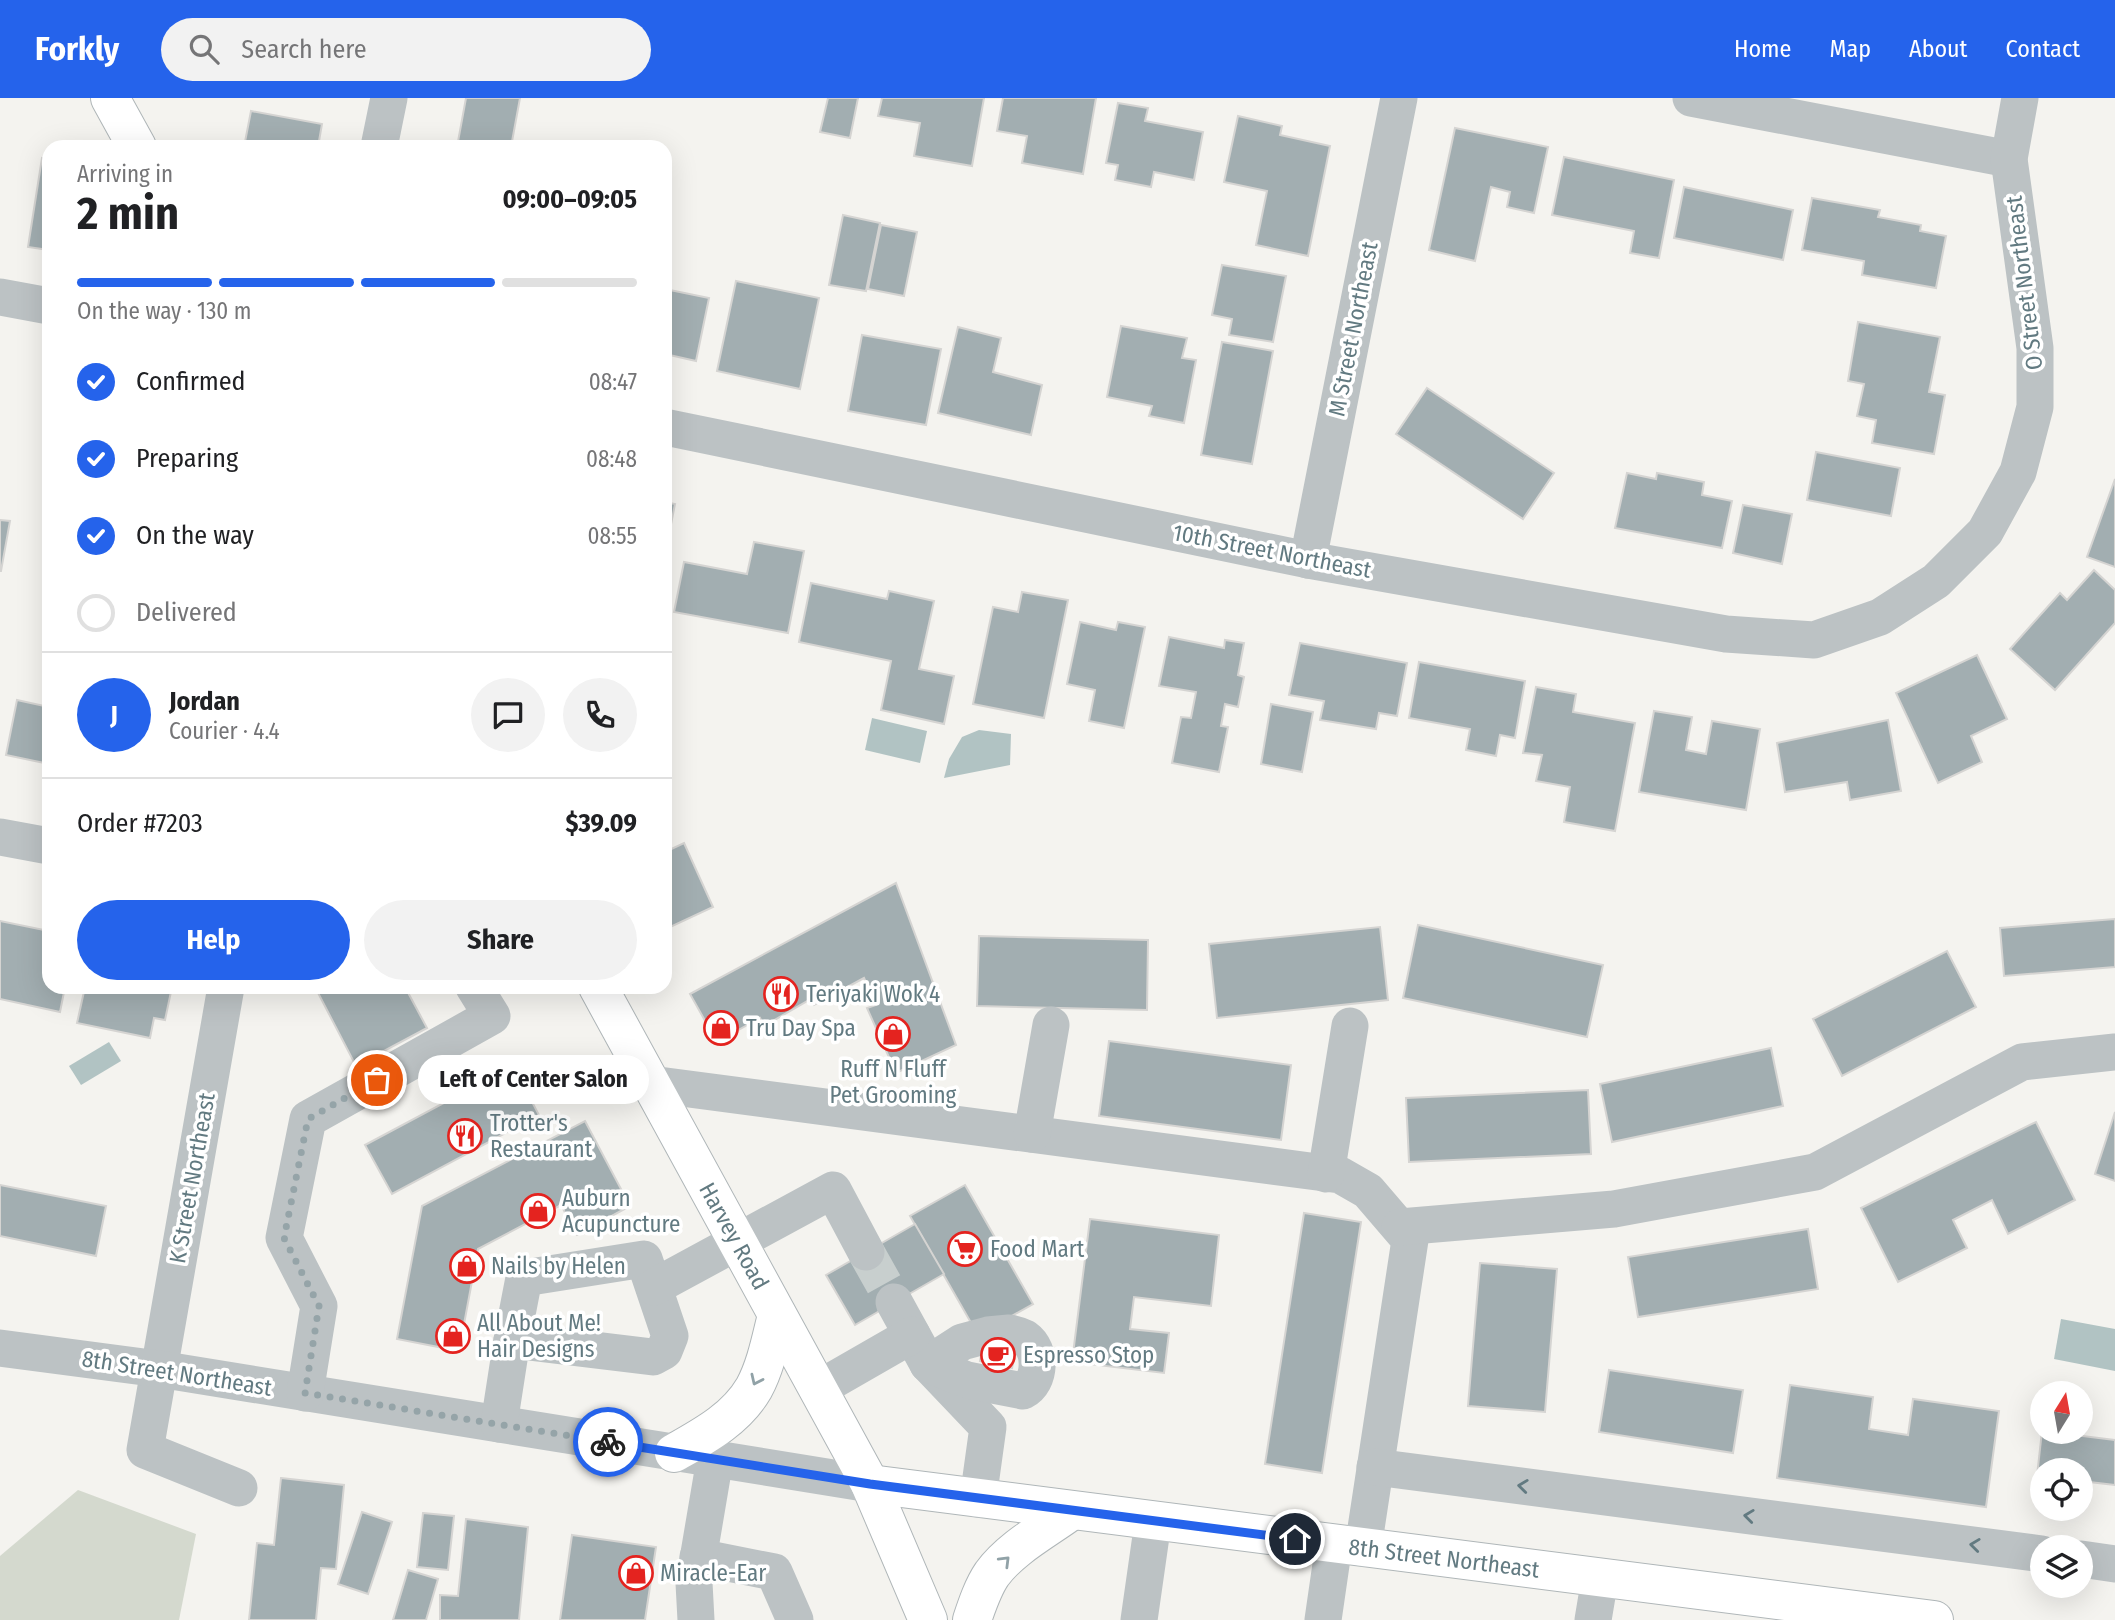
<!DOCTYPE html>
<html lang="en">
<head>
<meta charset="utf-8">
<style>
  body { margin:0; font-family:"Fira Sans Condensed",sans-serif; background:#f2f2f2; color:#202124; height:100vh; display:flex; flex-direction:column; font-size:26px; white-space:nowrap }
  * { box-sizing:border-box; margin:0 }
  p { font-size:23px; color:#757577 }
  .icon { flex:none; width:38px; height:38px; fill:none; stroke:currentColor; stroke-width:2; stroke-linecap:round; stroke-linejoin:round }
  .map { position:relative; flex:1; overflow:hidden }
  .details { position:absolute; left:42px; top:42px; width:630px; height:854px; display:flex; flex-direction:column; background:#fff; border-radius:21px; box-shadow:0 7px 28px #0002 }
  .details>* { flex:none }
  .needle { width:46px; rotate:11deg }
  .tools { position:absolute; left:2030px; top:1283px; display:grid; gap:14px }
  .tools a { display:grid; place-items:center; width:63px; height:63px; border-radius:50%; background:#fff; box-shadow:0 7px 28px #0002; font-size:35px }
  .pin { position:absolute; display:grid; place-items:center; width:60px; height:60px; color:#fff; margin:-30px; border:4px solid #fff; border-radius:50%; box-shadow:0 2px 7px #0007 }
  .courier { position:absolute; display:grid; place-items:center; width:70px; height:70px; margin:-35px; border:5px solid #2563eb; border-radius:50%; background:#fff; color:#222; box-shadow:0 2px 9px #0007 }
  .bubble { position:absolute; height:49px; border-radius:24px; background:#fff; box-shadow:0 7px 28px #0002; font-size:23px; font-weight:700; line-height:49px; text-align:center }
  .overview em { font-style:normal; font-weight:700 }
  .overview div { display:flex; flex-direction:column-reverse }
  .overview { display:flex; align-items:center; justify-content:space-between; height:119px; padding:0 35px }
  h1 { font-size:46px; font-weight:700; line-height:52px }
  .bar { display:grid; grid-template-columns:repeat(4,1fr); gap:10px 7px; align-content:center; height:84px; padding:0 35px }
  .bar i { height:9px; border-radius:5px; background:#e0e0e0 }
  .bar .selected { background:#2563eb }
  .bar p { grid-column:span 4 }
  .line { display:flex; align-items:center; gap:18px; padding:0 35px; border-top:2px solid #e0e0e0 }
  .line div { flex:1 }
  .round { display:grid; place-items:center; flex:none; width:74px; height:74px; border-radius:37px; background:#f2f2f2 }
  ol { padding:0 35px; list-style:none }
  li { display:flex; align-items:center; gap:21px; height:77px }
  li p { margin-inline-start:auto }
  li .icon { padding:7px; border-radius:50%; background:#2563eb; color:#fff; stroke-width:4 }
  li:last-child { color:#757577 }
  li i { width:38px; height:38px; border:4px solid #e0e0e0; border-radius:50% }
  .action { display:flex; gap:14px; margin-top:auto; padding:14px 35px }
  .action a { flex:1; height:80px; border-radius:42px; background:#2563eb; color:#fff; font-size:28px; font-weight:700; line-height:80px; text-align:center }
  .action a+a { background:#f2f2f2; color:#202124 }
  header { display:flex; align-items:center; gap:42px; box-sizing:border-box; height:98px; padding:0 35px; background:#2563eb; color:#fff }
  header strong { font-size:33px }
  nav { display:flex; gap:38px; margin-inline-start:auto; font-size:24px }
  .search { width:490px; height:63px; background:#f2f2f2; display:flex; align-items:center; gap:18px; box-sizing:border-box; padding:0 24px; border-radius:38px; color:#757577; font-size:26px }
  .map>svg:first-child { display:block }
  .green { fill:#d4d9ce }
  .water { fill:#b1c3c3 }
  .building { fill:#a2aeb1; stroke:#d5d4d2; stroke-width:2 }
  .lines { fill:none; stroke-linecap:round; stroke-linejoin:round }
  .minor-tunnel { stroke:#c8cfce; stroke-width:37; stroke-dasharray:37 18; stroke-linecap:butt }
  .major-casing { stroke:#afb6b8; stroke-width:40 }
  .minor { stroke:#bcc2c4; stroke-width:37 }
  .major { stroke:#fff; stroke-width:38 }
  .oneway { stroke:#91a2a7 }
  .oneway2 { stroke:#627a81 }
  .done { stroke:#95a4a8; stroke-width:7; stroke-dasharray:0 12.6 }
  .route { stroke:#2563eb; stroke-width:9 }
  .labels { text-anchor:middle; stroke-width:7; stroke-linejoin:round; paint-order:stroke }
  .street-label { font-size:23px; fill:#627a81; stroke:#fff }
  .poi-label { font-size:23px; fill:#627a81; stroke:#fff; text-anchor:start }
</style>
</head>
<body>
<header>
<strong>Forkly</strong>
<div class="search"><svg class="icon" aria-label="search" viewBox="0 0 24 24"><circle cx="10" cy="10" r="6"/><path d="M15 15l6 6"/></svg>Search here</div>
<nav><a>Home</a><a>Map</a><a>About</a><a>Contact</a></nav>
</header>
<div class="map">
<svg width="2115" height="1522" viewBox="0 0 2115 1522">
  <rect width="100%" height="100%" fill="#f4f3ef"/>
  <!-- green -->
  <polygon class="green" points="78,1392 196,1436 179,1522 0,1522 0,1458"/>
  <!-- water -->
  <g class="water">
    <polygon points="872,620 927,633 920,665 865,652"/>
    <polygon points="979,632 1011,636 1010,667 944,680 949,661 962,639"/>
    <polygon points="109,944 121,963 81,987 69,968"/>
    <polygon points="2061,1221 2115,1231 2115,1273 2054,1261"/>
  </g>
  <!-- building -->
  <g class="building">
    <polygon points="466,0 520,0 511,49 457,49"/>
    <polygon points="828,0 858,0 850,40 820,34"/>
    <polygon points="882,0 984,0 972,68 914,58 920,25 878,18"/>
    <polygon points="1003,0 1096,0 1083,76 1022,65 1027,38 997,33"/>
    <polygon points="1118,5 1148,10 1145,23 1203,34 1194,82 1154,74 1151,89 1115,82 1118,67 1106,65"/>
    <polygon points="251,13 322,26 318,49 244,49"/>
    <polygon points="1238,18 1282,28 1280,37 1330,48 1308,158 1256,147 1267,93 1224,84"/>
    <polygon points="1455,30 1548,49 1534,115 1507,109 1510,94 1491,89 1475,163 1429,152"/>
    <polygon points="1564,59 1674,82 1659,160 1630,155 1634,133 1552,117"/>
    <polygon points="42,60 49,61 49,152 28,149"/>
    <polygon points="1684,89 1793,112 1783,162 1674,140"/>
    <polygon points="1812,100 1880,112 1878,119 1921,127 1920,133 1946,138 1936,190 1862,177 1864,163 1802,152"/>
    <polygon points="843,117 880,125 866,193 829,187"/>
    <polygon points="881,127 917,134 904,198 868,191"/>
    <polygon points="1222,167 1286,178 1273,244 1229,237 1232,221 1212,217"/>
    <polygon points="736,183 819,200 800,291 717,273"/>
    <polygon points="665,191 709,200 696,263 665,256"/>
    <polygon points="1858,224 1940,239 1929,294 1945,297 1934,356 1872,345 1876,322 1857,318 1864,286 1848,283"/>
    <polygon points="1121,228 1187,240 1182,260 1196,262 1184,325 1149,318 1152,308 1107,299"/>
    <polygon points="958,229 1001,240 993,274 1042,287 1031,337 938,315"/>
    <polygon points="862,237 941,251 926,327 848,313"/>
    <polygon points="1222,244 1273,253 1252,366 1201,357"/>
    <polygon points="1427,290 1554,375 1523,421 1396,336"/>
    <polygon points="1816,354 1900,370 1891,418 1807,402"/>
    <polygon points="1627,375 1656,381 1657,375 1704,384 1702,397 1732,403 1722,450 1615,430"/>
    <polygon points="2115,381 2115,469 2087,459"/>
    <polygon points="665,404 675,406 665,457"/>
    <polygon points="1743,407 1792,416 1782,466 1733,455"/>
    <polygon points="0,422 10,423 1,473 0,473"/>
    <polygon points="754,444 804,453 788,535 674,514 684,464 747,476"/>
    <polygon points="49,470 49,498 44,497"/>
    <polygon points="2094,472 2115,492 2115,525 2055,592 2010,551 2060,495 2067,502"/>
    <polygon points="811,485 887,501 889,493 934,503 919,571 954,578 944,626 881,612 891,563 799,544"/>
    <polygon points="1022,494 1068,502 1044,620 973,606 993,509 1018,514"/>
    <polygon points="1080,524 1116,532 1118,524 1145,529 1124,630 1089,623 1095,592 1067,586"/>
    <polygon points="1169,539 1224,550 1225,542 1244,545 1238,577 1244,579 1238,609 1225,606 1221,628 1228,629 1219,674 1172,665 1181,619 1191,620 1196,594 1159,588"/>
    <polygon points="1300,545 1407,565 1397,618 1379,615 1376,631 1320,622 1324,603 1289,597"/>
    <polygon points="1977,557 2007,621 1971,638 1982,664 1938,685 1896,595"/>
    <polygon points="1419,564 1525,583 1515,640 1500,637 1496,658 1466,652 1470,631 1409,620"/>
    <polygon points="1536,589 1576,596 1573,614 1635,625 1615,733 1564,724 1570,689 1536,683 1542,657 1523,655"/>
    <polygon points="17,602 49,609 49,666 6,657"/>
    <polygon points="1271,606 1313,614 1302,674 1261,666"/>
    <polygon points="1654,613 1692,619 1686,652 1706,656 1712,623 1760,631 1746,712 1639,694"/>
    <polygon points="1888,622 1901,693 1850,702 1847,684 1785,694 1777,645"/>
    <polygon points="684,745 713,809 666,831 665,754"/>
    <polygon points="896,785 956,947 896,975 867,910 876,907 864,880 814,907 811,901 764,928 760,920 717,944 690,896"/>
    <polygon points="2115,821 2115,869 2004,878 2000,830"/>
    <polygon points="0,823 49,833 49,889 65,889 60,914 0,901"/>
    <polygon points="1418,827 1603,867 1587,939 1403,900"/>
    <polygon points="1380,829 1388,902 1217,920 1209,846"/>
    <polygon points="979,838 1148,842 1147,912 977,908"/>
    <polygon points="1947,853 1976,909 1842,978 1813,921"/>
    <polygon points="85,889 172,889 165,922 154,920 150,940 77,925"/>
    <polygon points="315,889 405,889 427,930 356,968"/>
    <polygon points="1109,943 1291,967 1281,1042 1099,1018"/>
    <polygon points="1771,950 1783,1008 1612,1044 1600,986"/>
    <polygon points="513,968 539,1017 392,1096 365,1047"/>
    <polygon points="1588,992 1591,1056 1409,1064 1406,1000"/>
    <polygon points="2115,1014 2115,1083 2095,1076"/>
    <polygon points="585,1023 630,1108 577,1137 561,1107 478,1151 459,1253 397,1241 422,1108"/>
    <polygon points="2036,1024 2075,1102 2008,1136 1992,1102 1953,1122 1967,1150 1898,1184 1861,1110"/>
    <polygon points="0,1087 106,1108 96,1158 0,1138"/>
    <polygon points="965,1087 1033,1206 978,1237 910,1118"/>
    <polygon points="1304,1115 1361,1124 1322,1375 1265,1366"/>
    <polygon points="1090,1121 1219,1137 1211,1208 1134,1199 1130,1231 1169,1235 1164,1275 1072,1264"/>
    <polygon points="915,1126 944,1176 855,1227 826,1177"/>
    <polygon points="1808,1131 1818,1191 1638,1219 1628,1159"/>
    <polygon points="1480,1165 1557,1171 1545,1314 1468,1308"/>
    <polygon points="984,1244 1016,1251 1012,1270 980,1263"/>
    <polygon points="1609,1272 1743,1292 1733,1355 1599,1334"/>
    <polygon points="1790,1287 1873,1299 1869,1331 1908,1337 1913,1301 1999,1313 1986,1409 1777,1380"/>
    <polygon points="2042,1333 2115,1342 2115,1387 2081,1383 2081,1372 2042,1372 2042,1378 2037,1378"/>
    <polygon points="281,1380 344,1387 336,1471 321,1470 316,1522 249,1522 257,1445 274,1447"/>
    <polygon points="362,1414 392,1424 368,1496 338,1486"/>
    <polygon points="423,1415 454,1418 448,1472 417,1469"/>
    <polygon points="466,1421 528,1429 519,1522 440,1522 440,1497 458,1498"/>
    <polygon points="572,1437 656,1449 645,1522 560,1522"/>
    <polygon points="408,1472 438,1481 426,1522 393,1522"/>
  </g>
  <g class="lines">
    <!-- minor-tunnel -->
    <polyline class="minor-tunnel" points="866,1154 894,1204"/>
    <!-- major casing -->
    <g class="major-casing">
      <g id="major">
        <polyline points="110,0 137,49"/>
        <polyline points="598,889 870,1386 928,1522"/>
        <path d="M674 1355C704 1338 736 1321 754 1290 766 1268 771 1241 777 1217"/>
        <polyline points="870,1386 1934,1522"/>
        <path d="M972 1522C977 1507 983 1489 992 1476 1011 1450 1045 1432 1071 1413"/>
      </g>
    </g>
    <!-- minor -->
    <g class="minor">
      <polyline points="1691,0 2009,61"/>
      <polyline points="379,49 389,0"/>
      <polyline points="0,199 49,208"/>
      <polyline points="665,329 1308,462 1726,536 1814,542 1880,519 1936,483 1985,434 2018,374 2035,309 2035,250 2009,61 2020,0"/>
      <polyline points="1308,462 1399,0"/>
      <polyline points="0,739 49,748"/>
      <polyline points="226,889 145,1352 239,1390"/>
      <polyline points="651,986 1340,1077 1368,1093 1410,1142 1363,1450"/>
      <polyline points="1032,1036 1051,927"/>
      <polyline points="1326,1076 1350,928"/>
      <polyline points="1400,1129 1614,1111 1815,1074 2022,964 2115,954"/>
      <polygon points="644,1161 670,1238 664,1253 653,1259 512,1242 524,1180"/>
      <polyline points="654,1189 833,1092 866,1154"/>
      <polyline points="894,1204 928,1266 988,1329 978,1401"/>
      <path d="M1009 1235C1014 1236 1021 1238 1025 1240 1042 1252 1041 1284 1023 1293L967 1282 928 1266 962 1244 988 1237Z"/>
      <polyline points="0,1250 159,1271 870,1386"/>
      <polyline points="818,1291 912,1237"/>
      <polyline points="305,1295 319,1208 284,1140 308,1021 492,918 474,889"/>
      <polyline points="499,1326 512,1242"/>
      <polyline points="1375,1369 2042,1456"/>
      <polyline points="698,1459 774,1474 795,1522"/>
      <polyline points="2081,1461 2115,1466"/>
      <polyline points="696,1522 694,1485 715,1361"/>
      <polyline points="1139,1522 1153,1424"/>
      <polyline points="1323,1522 1334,1446"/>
      <polyline points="1593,1522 1600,1480"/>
    </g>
    <!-- major -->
    <use href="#major" class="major"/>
  </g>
  <!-- one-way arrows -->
  <defs><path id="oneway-chevron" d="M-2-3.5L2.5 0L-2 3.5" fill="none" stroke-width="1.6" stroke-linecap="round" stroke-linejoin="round" transform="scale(1.75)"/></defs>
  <g class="oneway">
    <use href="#oneway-chevron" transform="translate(756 1282) rotate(115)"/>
    <use href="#oneway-chevron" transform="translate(1005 1463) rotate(-45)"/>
  </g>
  <g class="oneway2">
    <use href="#oneway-chevron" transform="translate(1523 1388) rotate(-173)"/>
    <use href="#oneway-chevron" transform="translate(1749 1418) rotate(-173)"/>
    <use href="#oneway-chevron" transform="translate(1975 1447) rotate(-173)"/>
  </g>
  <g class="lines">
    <!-- done -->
    <polyline class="done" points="377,982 308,1021 284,1140 319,1208 305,1295 608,1344"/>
    <!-- route -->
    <polyline class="route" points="608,1344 870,1386 1295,1441"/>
  </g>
  <!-- icons -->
  <defs>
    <g id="restaurant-ring" transform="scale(1.75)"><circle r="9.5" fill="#fff" stroke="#e4231f" stroke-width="1.5"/><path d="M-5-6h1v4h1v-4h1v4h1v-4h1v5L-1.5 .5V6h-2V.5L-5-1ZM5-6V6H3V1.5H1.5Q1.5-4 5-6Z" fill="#e4231f"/></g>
    <g id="shop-ring" transform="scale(1.75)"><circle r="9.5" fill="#fff" stroke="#e4231f" stroke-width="1.5"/><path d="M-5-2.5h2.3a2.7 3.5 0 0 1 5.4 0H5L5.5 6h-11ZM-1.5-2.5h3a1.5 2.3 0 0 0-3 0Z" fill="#e4231f"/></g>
    <g id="supermarket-ring" transform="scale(1.75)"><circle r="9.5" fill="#fff" stroke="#e4231f" stroke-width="1.5"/><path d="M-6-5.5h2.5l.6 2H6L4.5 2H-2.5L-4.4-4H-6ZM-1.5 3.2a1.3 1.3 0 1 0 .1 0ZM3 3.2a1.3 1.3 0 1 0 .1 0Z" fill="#e4231f"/></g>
    <g id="cafe-ring" transform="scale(1.75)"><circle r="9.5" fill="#fff" stroke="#e4231f" stroke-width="1.5"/><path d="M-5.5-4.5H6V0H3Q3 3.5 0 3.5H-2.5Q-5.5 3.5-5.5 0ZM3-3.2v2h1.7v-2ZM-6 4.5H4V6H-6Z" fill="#e4231f"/></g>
  </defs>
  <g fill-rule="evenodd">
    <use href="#restaurant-ring" x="781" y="896"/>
    <use href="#shop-ring" x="721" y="930"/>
    <use href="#shop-ring" x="893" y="936"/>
    <use href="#restaurant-ring" x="465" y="1038"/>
    <use href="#shop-ring" x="538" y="1113"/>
    <use href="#supermarket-ring" x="965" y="1151"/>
    <use href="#shop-ring" x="467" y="1168"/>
    <use href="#shop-ring" x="453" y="1238"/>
    <use href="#cafe-ring" x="998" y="1257"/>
    <use href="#shop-ring" x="636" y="1475"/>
  </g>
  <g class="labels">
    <!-- street labels -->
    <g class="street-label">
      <text transform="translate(2024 185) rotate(-97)" y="8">O Street Northeast</text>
      <text transform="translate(1353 231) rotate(-79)" y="8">M Street Northeast</text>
      <text transform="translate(1272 453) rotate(11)" y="8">10th Street Northeast</text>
      <text transform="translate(192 1080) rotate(-80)" y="8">K Street Northeast</text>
      <text transform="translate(734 1138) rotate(61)" y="8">Harvey Road</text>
      <text transform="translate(177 1275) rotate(9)" y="8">8th Street Northeast</text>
      <text transform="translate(1444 1460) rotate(7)" y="8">8th Street Northeast</text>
    </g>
    <!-- poi labels -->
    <g class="poi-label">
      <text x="806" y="904">Teriyaki Wok 4</text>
      <text x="746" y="938">Tru Day Spa</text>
      <text x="893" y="979" text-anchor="middle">Ruff N Fluff<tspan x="893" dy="26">Pet Grooming</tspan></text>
      <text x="490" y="1033">Trotter's<tspan x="490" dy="26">Restaurant</tspan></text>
      <text x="562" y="1108">Auburn<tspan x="562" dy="26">Acupuncture</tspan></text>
      <text x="990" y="1159">Food Mart</text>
      <text x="491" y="1176">Nails by Helen</text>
      <text x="477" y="1233">All About Me!<tspan x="477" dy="26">Hair Designs</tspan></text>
      <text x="1023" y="1265">Espresso Stop</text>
      <text x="660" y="1483">Miracle-Ear</text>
    </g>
  </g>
</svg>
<div class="tools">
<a><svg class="needle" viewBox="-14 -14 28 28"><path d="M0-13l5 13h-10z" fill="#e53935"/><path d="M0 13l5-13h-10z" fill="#757577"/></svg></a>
<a><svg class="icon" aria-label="locate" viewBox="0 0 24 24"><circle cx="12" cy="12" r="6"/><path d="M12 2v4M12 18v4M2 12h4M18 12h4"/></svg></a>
<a><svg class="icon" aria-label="layers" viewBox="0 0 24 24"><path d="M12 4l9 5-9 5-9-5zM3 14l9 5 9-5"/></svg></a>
</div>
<div class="pin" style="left:377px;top:982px;background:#ea580c"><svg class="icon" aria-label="bag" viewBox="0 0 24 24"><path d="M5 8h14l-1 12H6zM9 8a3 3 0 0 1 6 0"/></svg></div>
<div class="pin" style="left:1295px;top:1441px;background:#1f2937"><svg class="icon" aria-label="home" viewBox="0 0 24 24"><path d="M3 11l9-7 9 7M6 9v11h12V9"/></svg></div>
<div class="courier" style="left:608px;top:1344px"><svg class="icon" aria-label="bike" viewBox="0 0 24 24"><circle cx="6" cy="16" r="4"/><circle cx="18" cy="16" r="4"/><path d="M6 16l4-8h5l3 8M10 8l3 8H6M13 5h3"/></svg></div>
<div class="bubble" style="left:418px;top:957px;width:231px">Left of Center Salon</div>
<section class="details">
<div class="overview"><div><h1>2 min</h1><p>Arriving in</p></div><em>09:00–09:05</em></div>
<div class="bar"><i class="selected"></i><i class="selected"></i><i class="selected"></i><i></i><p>On the way · 130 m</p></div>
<ol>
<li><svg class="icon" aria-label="check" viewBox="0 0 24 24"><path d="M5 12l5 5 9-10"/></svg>Confirmed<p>08:47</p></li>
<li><svg class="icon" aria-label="check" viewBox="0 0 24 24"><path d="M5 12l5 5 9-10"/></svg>Preparing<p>08:48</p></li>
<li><svg class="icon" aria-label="check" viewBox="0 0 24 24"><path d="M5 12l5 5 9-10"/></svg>On the way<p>08:55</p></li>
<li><i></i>Delivered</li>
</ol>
<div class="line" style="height:126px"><b class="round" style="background:#2563eb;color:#fff">J</b><div><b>Jordan</b><p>Courier · 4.4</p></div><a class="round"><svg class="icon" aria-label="chat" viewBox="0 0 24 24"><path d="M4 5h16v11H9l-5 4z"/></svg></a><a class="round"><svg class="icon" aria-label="phone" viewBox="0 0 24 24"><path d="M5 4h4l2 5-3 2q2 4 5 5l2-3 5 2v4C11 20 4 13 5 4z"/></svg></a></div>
<div class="line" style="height:91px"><div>Order #7203</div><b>$39.09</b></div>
<div class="action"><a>Help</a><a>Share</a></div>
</section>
</div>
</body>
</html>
